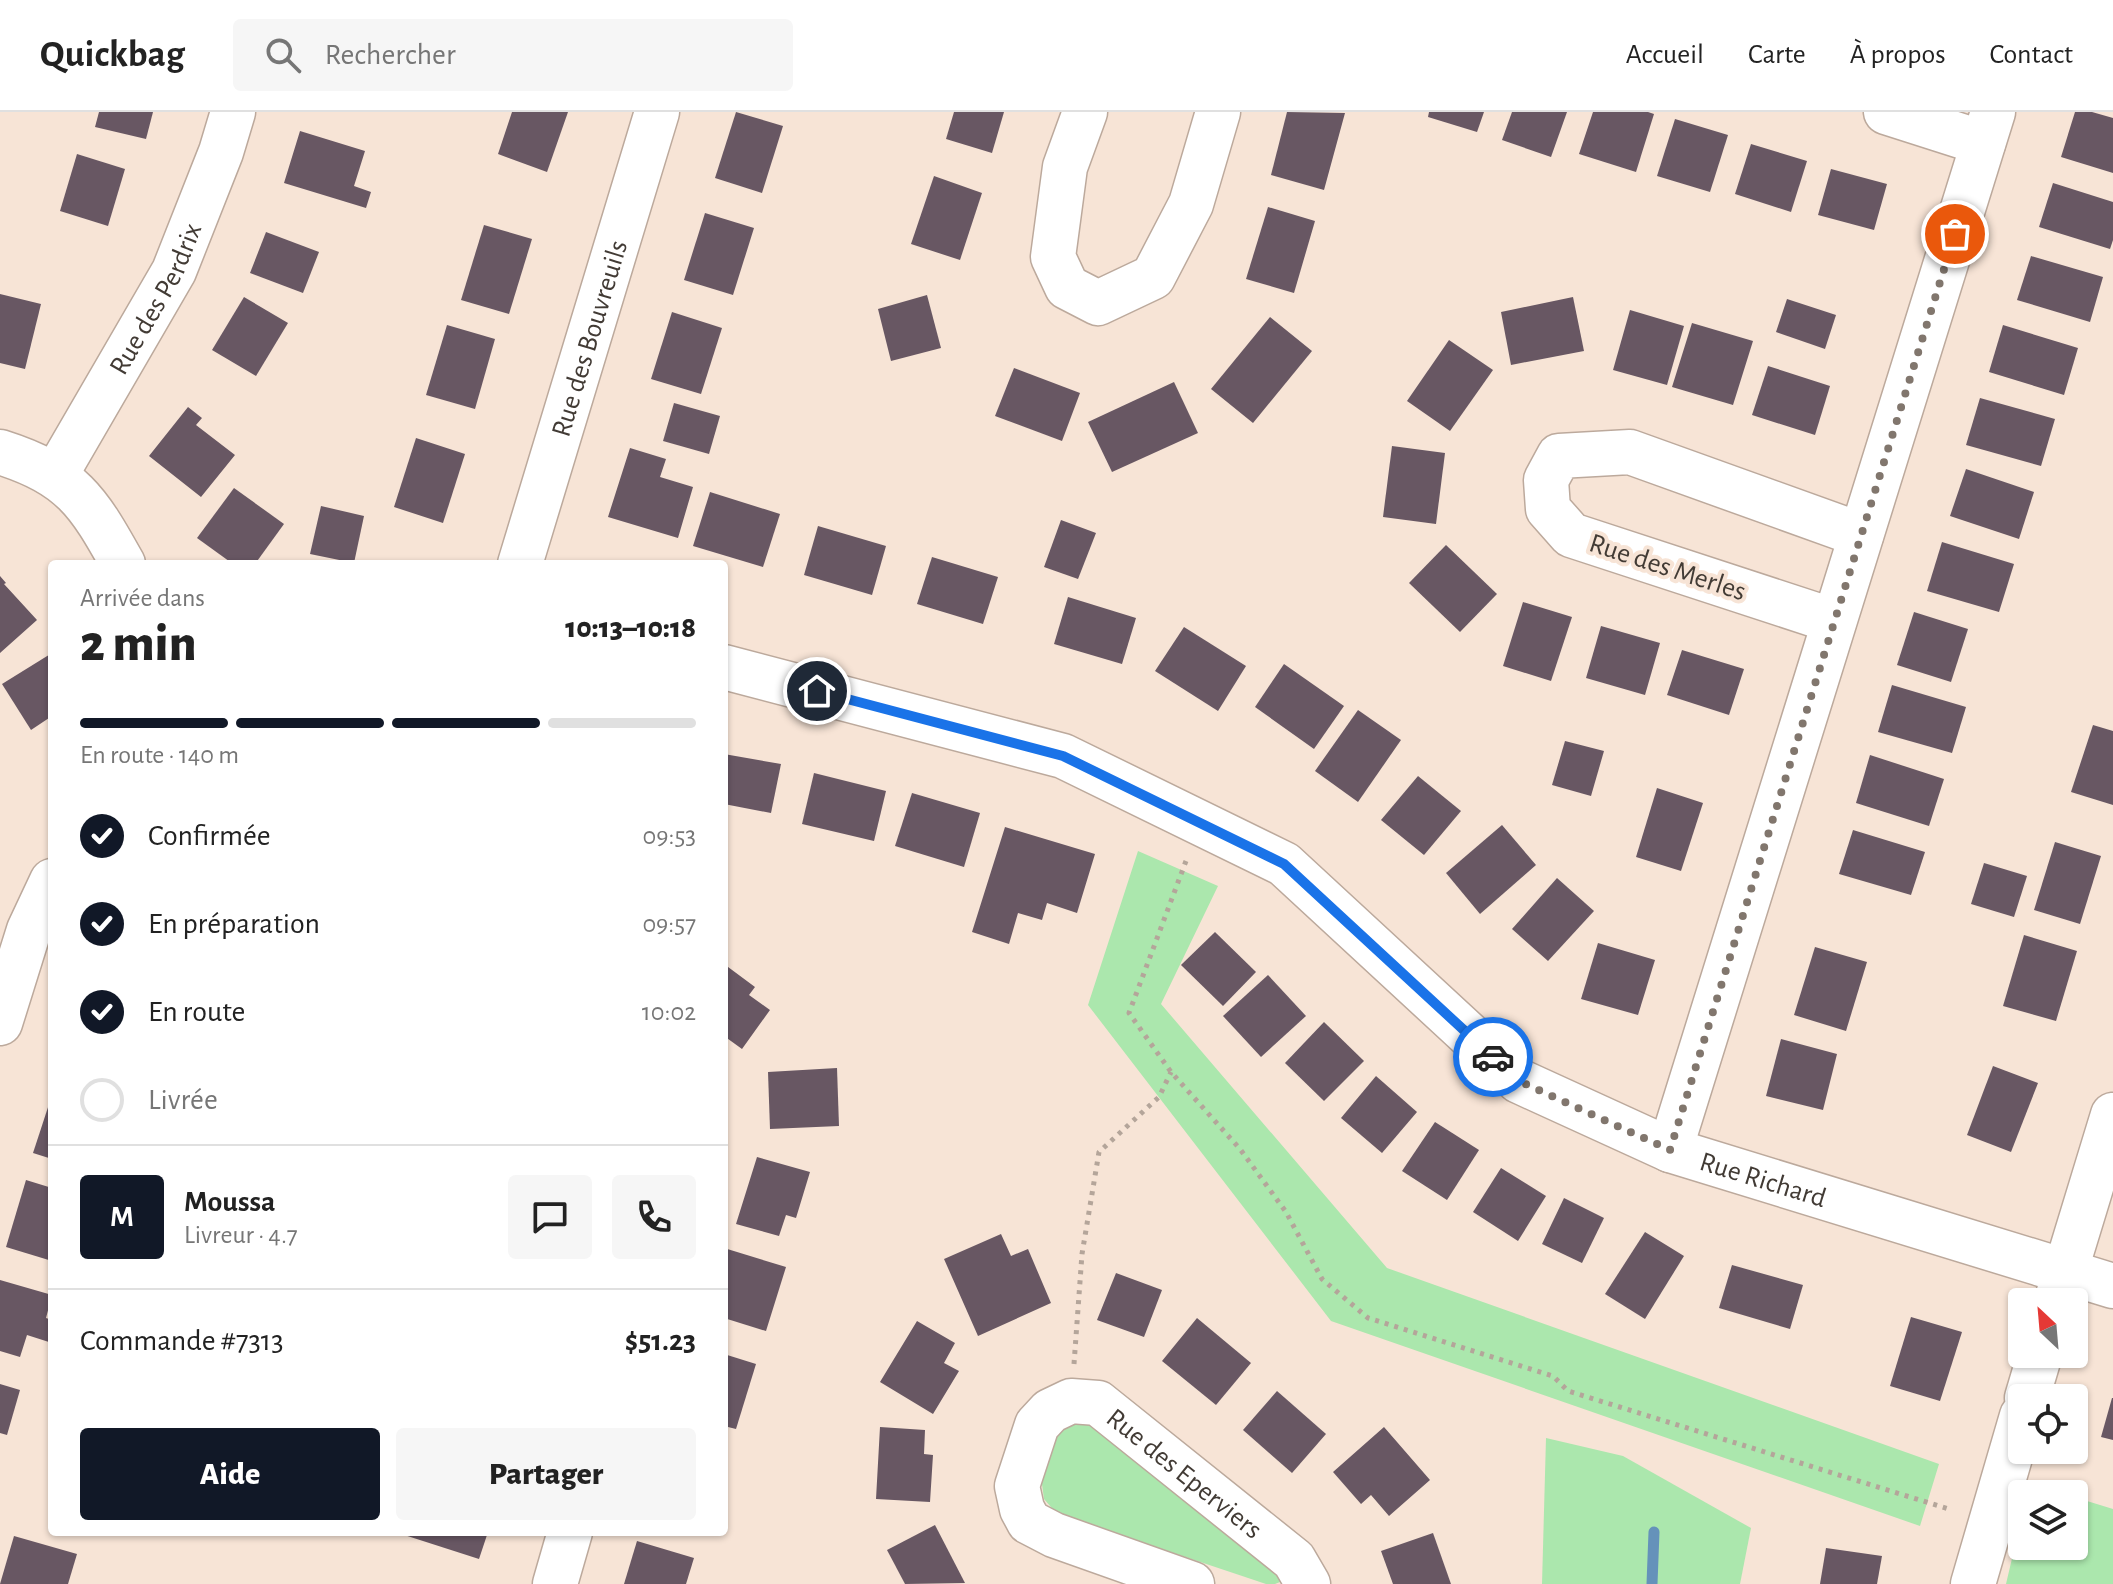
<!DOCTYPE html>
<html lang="fr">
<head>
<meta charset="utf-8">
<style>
  body { margin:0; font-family:"Alegreya Sans",sans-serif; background:#f6f6f6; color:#222; height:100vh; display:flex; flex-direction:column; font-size:30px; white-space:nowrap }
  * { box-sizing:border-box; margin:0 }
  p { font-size:26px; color:#767676 }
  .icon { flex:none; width:44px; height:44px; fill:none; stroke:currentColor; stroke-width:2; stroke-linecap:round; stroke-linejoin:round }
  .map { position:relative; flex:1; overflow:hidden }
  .side { position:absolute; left:48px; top:448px; width:680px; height:976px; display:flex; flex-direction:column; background:#fff; border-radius:8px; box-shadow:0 2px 6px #0004 }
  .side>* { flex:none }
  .needle { width:52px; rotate:334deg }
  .controls { position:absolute; left:2008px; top:1176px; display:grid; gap:16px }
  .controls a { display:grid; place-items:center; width:80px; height:80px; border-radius:8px; background:#fff; box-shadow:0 2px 6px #0004; font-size:40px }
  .pin { position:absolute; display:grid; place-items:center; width:68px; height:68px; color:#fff; margin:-34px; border:4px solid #fff; border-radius:50%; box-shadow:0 2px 8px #0007 }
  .courier { position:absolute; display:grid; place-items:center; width:80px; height:80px; margin:-40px; border:6px solid #1a73e8; border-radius:50%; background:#fff; color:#222; box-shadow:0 2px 10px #0007 }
  .head em { font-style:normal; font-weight:800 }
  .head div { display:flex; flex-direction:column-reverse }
  .head { display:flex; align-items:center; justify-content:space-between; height:136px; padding:0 32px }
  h1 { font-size:52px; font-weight:800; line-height:60px }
  .bar { display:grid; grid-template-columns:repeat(4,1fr); gap:12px 8px; align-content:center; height:96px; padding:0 32px }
  .bar i { height:10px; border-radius:6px; background:#e0e0e0 }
  .bar .on { background:#111827 }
  .bar p { grid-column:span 4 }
  .line { display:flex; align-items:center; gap:20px; padding:0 32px; border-top:2px solid #e0e0e0 }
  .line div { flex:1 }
  .round { display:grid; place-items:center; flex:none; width:84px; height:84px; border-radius:8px; background:#f6f6f6 }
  ol { padding:0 32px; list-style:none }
  li { display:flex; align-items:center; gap:24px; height:88px }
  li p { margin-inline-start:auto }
  li .icon { padding:8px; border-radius:50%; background:#111827; color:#fff; stroke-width:4 }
  li:last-child { color:#767676 }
  li i { width:44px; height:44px; border:4px solid #e0e0e0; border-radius:50% }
  .cta { display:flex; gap:16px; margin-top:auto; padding:16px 32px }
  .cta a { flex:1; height:92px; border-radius:8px; background:#111827; color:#fff; font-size:32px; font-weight:800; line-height:92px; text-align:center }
  .cta a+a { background:#f6f6f6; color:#222 }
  header { display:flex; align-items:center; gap:48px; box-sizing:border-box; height:112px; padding:0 40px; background:#fff; border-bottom:2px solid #e0e0e0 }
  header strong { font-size:38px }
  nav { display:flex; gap:44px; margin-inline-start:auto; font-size:28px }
  .search { width:560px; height:72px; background:#f6f6f6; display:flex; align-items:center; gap:20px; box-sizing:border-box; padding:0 28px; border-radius:8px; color:#767676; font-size:30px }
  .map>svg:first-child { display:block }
  .green { fill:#abe7ad }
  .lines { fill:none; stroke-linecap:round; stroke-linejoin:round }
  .stream { stroke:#6592ba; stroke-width:11 }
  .building { fill:#685763 }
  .minor-casing { stroke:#bca99c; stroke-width:47 }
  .path { stroke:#b4a59a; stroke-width:5; stroke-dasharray:4 6; stroke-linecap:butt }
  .minor { stroke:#fff; stroke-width:44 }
  .done { stroke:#81766d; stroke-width:8; stroke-dasharray:0 14.4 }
  .route { stroke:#1a73e8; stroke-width:10 }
  .labels { text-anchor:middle; stroke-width:8; stroke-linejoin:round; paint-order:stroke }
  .street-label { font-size:28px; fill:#423b35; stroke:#f7e4d6 }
</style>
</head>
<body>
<header>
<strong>Quickbag</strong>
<div class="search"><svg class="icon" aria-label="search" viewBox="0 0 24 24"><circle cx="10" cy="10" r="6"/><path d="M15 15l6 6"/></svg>Rechercher</div>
<nav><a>Accueil</a><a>Carte</a><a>À propos</a><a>Contact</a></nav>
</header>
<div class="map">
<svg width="2113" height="1472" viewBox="0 0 2113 1472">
  <rect width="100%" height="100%" fill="#f7e4d6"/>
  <!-- green -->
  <g class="green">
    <polygon points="1138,739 1218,774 1161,892 1387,1156 1939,1352 1920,1414 1331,1209 1088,893"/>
    <polygon points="1079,1307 1100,1316 1281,1459 1280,1470 1275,1472 1266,1472 1057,1402 1044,1387 1041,1365 1054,1324 1065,1313"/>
    <polygon points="1546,1326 1623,1344 1751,1416 1740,1472 1542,1472"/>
    <polygon points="2074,1385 2113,1397 2113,1472 2006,1472 2022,1404 2022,1434 2074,1434"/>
  </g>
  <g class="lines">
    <!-- stream -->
    <polyline class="stream" points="1652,1472 1654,1420"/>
  </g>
  <!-- building -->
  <g class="building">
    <polygon points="99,0 153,0 146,27 95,15"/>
    <polygon points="512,0 568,0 547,60 498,42"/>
    <polygon points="736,0 783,14 762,81 715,66"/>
    <polygon points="954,0 1004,0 992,41 946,27"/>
    <polygon points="1287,0 1345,1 1324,78 1271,63"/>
    <polygon points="1429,0 1484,0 1477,20 1428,5"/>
    <polygon points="1512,0 1567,0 1551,45 1502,28"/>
    <polygon points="1593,0 1648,0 1654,2 1636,60 1579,42"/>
    <polygon points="2075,0 2092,0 2113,6 2113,61 2061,45"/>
    <polygon points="1675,7 1728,23 1710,80 1657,64"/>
    <polygon points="300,19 365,39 354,74 371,80 366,96 284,71"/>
    <polygon points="1751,32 1807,49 1791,100 1735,82"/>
    <polygon points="77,42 125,57 108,114 60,99"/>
    <polygon points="1831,57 1887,72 1874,118 1818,103"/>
    <polygon points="934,64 982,81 960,148 911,132"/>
    <polygon points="2053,71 2113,90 2113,128 2110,137 2039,115"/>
    <polygon points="1268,95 1315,109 1294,181 1246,167"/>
    <polygon points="705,101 754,116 733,183 684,168"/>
    <polygon points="484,113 532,127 509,202 461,188"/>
    <polygon points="266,120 319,140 303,181 250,161"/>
    <polygon points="2031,144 2103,165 2090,210 2017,188"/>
    <polygon points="0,182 41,192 25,257 0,251"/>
    <polygon points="927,183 941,236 891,249 878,197"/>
    <polygon points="244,185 288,211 256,264 212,238"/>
    <polygon points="1573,185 1584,239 1511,253 1501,200"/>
    <polygon points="1787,187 1836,203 1825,237 1776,220"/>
    <polygon points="1630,198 1684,214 1667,273 1613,258"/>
    <polygon points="672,200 722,216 701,282 651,267"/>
    <polygon points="1270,205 1312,239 1253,311 1211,277"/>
    <polygon points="1692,211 1753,229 1733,293 1672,275"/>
    <polygon points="447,213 495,227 475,297 426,283"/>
    <polygon points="2003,213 2078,236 2064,283 1989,260"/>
    <polygon points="1449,228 1493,258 1450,319 1407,289"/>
    <polygon points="1768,254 1830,274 1815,323 1752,303"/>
    <polygon points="1014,256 1080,281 1062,329 995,304"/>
    <polygon points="1174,270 1198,321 1112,360 1088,310"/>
    <polygon points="1980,286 2055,307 2041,354 1966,333"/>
    <polygon points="674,291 720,304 709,342 663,329"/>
    <polygon points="188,295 202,306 196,313 235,343 201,385 149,344"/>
    <polygon points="416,326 465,342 443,411 394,395"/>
    <polygon points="1392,334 1445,341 1436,412 1383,405"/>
    <polygon points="630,336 666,347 660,365 693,375 678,426 608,405"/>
    <polygon points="1966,357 2034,380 2019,427 1950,404"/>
    <polygon points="234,376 284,412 255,452 233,452 197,426"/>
    <polygon points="710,380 780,402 763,455 693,434"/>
    <polygon points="321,394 364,404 354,451 310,442"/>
    <polygon points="1061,408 1096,421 1078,467 1044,455"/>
    <polygon points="818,414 886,434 872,483 804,463"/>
    <polygon points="1942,430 2014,452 1999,500 1927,479"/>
    <polygon points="1446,433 1497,482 1460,520 1409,471"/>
    <polygon points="932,445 998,465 983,512 917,492"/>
    <polygon points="0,464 6,471 4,472 37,508 0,541"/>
    <polygon points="1068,485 1136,506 1122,552 1054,532"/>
    <polygon points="1523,490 1572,505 1551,569 1503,554"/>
    <polygon points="1914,500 1968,517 1951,570 1897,553"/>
    <polygon points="1601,514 1660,531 1645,583 1586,566"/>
    <polygon points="1184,515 1246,554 1218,599 1155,559"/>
    <polygon points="1682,538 1744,557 1729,603 1667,583"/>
    <polygon points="52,541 52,604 31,618 2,572"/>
    <polygon points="1284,552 1344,594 1314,637 1255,595"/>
    <polygon points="1892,573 1966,595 1952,641 1878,620"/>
    <polygon points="1358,598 1401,628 1358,690 1315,659"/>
    <polygon points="2093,613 2113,619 2113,693 2071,680"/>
    <polygon points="1565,629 1604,639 1591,684 1552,673"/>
    <polygon points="724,642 781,652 771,701 724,692"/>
    <polygon points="1870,643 1944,667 1929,714 1856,691"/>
    <polygon points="814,661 886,679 874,729 802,712"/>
    <polygon points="1418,664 1461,699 1424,743 1381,708"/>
    <polygon points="1657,676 1703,691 1681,759 1636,745"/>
    <polygon points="912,681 980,701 964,755 895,734"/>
    <polygon points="1502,713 1536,753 1480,802 1446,761"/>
    <polygon points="1005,715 1095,742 1077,801 1047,791 1042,808 1018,801 1009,832 972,820"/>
    <polygon points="1853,718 1925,740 1911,783 1839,762"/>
    <polygon points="2055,730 2101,744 2080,812 2034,798"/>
    <polygon points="1984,751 2027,764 2014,805 1971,792"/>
    <polygon points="1557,766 1594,799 1548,849 1512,817"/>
    <polygon points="1215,820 1256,860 1223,894 1181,853"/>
    <polygon points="2024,823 2077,839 2056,909 2003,894"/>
    <polygon points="1598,831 1655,848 1638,903 1581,887"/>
    <polygon points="1815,835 1867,850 1846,919 1794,903"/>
    <polygon points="724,852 755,875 749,883 770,898 742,937 724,924"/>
    <polygon points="1268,863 1306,904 1261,945 1223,904"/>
    <polygon points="1324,910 1364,949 1324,989 1285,951"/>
    <polygon points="1781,927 1837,942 1823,998 1766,984"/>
    <polygon points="1993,954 2038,971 2011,1040 1967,1023"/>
    <polygon points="837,956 839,1014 770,1017 768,960"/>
    <polygon points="1376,964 1417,1000 1382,1041 1341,1006"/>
    <polygon points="52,983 52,1047 33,1041"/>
    <polygon points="1435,1010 1479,1038 1447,1088 1402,1059"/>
    <polygon points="757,1045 810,1060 796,1106 786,1103 779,1124 736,1112"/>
    <polygon points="1501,1056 1546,1084 1518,1129 1473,1100"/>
    <polygon points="26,1068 52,1076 52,1149 6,1135"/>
    <polygon points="1564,1086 1604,1106 1582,1151 1542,1132"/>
    <polygon points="1645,1120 1684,1144 1645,1207 1605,1182"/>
    <polygon points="1001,1122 1011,1144 1028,1137 1051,1191 978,1224 944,1147"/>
    <polygon points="724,1136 786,1155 766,1219 724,1206"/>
    <polygon points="1732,1153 1803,1173 1790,1217 1719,1196"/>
    <polygon points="1116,1161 1162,1178 1144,1225 1097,1208"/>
    <polygon points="0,1168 52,1183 46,1206 52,1208 52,1231 27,1223 20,1245 0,1239"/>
    <polygon points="1911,1205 1962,1220 1940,1289 1890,1274"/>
    <polygon points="1197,1206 1251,1251 1216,1293 1162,1249"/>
    <polygon points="917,1209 955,1231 944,1251 959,1259 933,1302 880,1270"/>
    <polygon points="724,1242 756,1252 736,1317 724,1314"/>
    <polygon points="0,1272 20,1278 7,1323 0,1321"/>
    <polygon points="1277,1279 1326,1322 1292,1361 1243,1318"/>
    <polygon points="2112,1286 2113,1286 2113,1328 2101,1325"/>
    <polygon points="880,1315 925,1318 924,1342 933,1343 930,1390 876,1387"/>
    <polygon points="1384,1315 1430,1368 1389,1404 1371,1383 1361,1392 1333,1360"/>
    <polygon points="935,1413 965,1471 905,1472 887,1438"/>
    <polygon points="395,1420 488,1420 479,1447"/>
    <polygon points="1433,1421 1451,1472 1393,1472 1381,1439"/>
    <polygon points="14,1424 77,1442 68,1472 0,1472"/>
    <polygon points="637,1429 694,1446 686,1472 624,1472"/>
    <polygon points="1826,1436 1882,1444 1877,1472 1820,1472"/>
  </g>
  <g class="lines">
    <!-- minor casing -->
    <g class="minor-casing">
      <g id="minor">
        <polyline points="1085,0 1065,55 1053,145 1067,175 1098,191 1153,165 1191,92 1218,0"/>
        <polyline points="1886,0 1983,31"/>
        <path d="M0 340C72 363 88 389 123 452"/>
        <path id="s1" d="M55 364 174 159 221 40 233 0"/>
        <path id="s2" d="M520 452 657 0"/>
        <polyline points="1834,509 1571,423 1548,397 1546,368 1559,344 1630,340 1861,423"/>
        <path id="s3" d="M724 555 1063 644 1284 752 1519 969 1670 1038 2113 1174"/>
        <polyline points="0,911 29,818 52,769"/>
        <polyline points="1670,1038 1993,0"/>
        <polyline points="2056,1190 2113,1003"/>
        <polyline points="2027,1286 2040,1242"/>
        <polyline points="555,1472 570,1420"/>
        <path id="s4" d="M1192 1472 1054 1423 1029 1410 1022 1397 1017 1374 1037 1313 1050 1299 1071 1289 1098 1291 1294 1448 1308 1472"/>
        <polyline points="1973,1472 2022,1304"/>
      </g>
    </g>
    <!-- path -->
    <g class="path">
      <polyline points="1186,749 1129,901 1171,960 1240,1037 1286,1100 1322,1167 1368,1206 1553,1264 1568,1279 1952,1398"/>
      <polyline points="1074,1252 1082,1142 1099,1040 1159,985 1171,960"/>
    </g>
    <!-- minor -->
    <use href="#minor" class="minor"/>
  </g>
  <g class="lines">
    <!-- done -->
    <polyline class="done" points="1493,945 1519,969 1670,1038 1955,122"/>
    <!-- route -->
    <polyline class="route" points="817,579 1063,644 1284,752 1493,945"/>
  </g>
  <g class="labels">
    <!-- street labels -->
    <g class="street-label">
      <text dy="10" stroke="none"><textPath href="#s1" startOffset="204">Rue des Perdrix</textPath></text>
      <text dy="10" stroke="none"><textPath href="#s2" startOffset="236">Rue des Bouvreuils</textPath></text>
      <text transform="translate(1668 454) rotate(18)" y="10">Rue des Merles</text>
      <text dy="10" stroke="none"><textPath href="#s3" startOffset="1180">Rue Richard</textPath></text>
      <text dy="10" stroke="none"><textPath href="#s4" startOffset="458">Rue des Eperviers</textPath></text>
    </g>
  </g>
</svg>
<div class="controls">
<a><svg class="needle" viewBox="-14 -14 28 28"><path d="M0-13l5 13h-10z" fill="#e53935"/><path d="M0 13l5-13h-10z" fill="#767676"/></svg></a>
<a><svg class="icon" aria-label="locate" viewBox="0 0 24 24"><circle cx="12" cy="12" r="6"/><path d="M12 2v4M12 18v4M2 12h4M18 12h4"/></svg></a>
<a><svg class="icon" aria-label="layers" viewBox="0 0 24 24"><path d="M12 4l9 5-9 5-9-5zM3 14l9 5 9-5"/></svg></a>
</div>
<div class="pin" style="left:1955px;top:122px;background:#ea580c"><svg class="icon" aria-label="bag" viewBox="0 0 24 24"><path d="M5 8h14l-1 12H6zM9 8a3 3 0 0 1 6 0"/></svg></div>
<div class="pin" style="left:817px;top:579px;background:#1f2937"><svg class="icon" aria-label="home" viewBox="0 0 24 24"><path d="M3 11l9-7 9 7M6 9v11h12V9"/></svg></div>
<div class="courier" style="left:1493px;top:945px"><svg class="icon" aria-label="car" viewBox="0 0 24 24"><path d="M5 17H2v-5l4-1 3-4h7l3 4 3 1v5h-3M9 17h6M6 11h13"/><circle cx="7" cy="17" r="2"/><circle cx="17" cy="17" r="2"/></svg></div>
<section class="side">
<div class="head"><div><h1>2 min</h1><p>Arrivée dans</p></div><em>10:13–10:18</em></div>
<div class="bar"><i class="on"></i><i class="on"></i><i class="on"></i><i></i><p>En route · 140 m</p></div>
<ol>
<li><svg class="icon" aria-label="check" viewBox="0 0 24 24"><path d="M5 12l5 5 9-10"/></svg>Confirmée<p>09:53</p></li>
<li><svg class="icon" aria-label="check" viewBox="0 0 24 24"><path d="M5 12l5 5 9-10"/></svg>En préparation<p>09:57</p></li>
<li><svg class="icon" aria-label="check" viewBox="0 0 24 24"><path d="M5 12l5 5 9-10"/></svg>En route<p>10:02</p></li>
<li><i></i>Livrée</li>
</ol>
<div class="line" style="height:144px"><b class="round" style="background:#111827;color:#fff">M</b><div><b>Moussa</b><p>Livreur · 4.7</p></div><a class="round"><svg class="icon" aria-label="chat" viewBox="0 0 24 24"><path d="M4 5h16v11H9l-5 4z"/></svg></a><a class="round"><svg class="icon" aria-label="phone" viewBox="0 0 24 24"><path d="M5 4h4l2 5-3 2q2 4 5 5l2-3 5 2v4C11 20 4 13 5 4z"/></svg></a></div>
<div class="line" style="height:104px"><div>Commande #7313</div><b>$51.23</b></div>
<div class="cta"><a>Aide</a><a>Partager</a></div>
</section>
</div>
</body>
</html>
